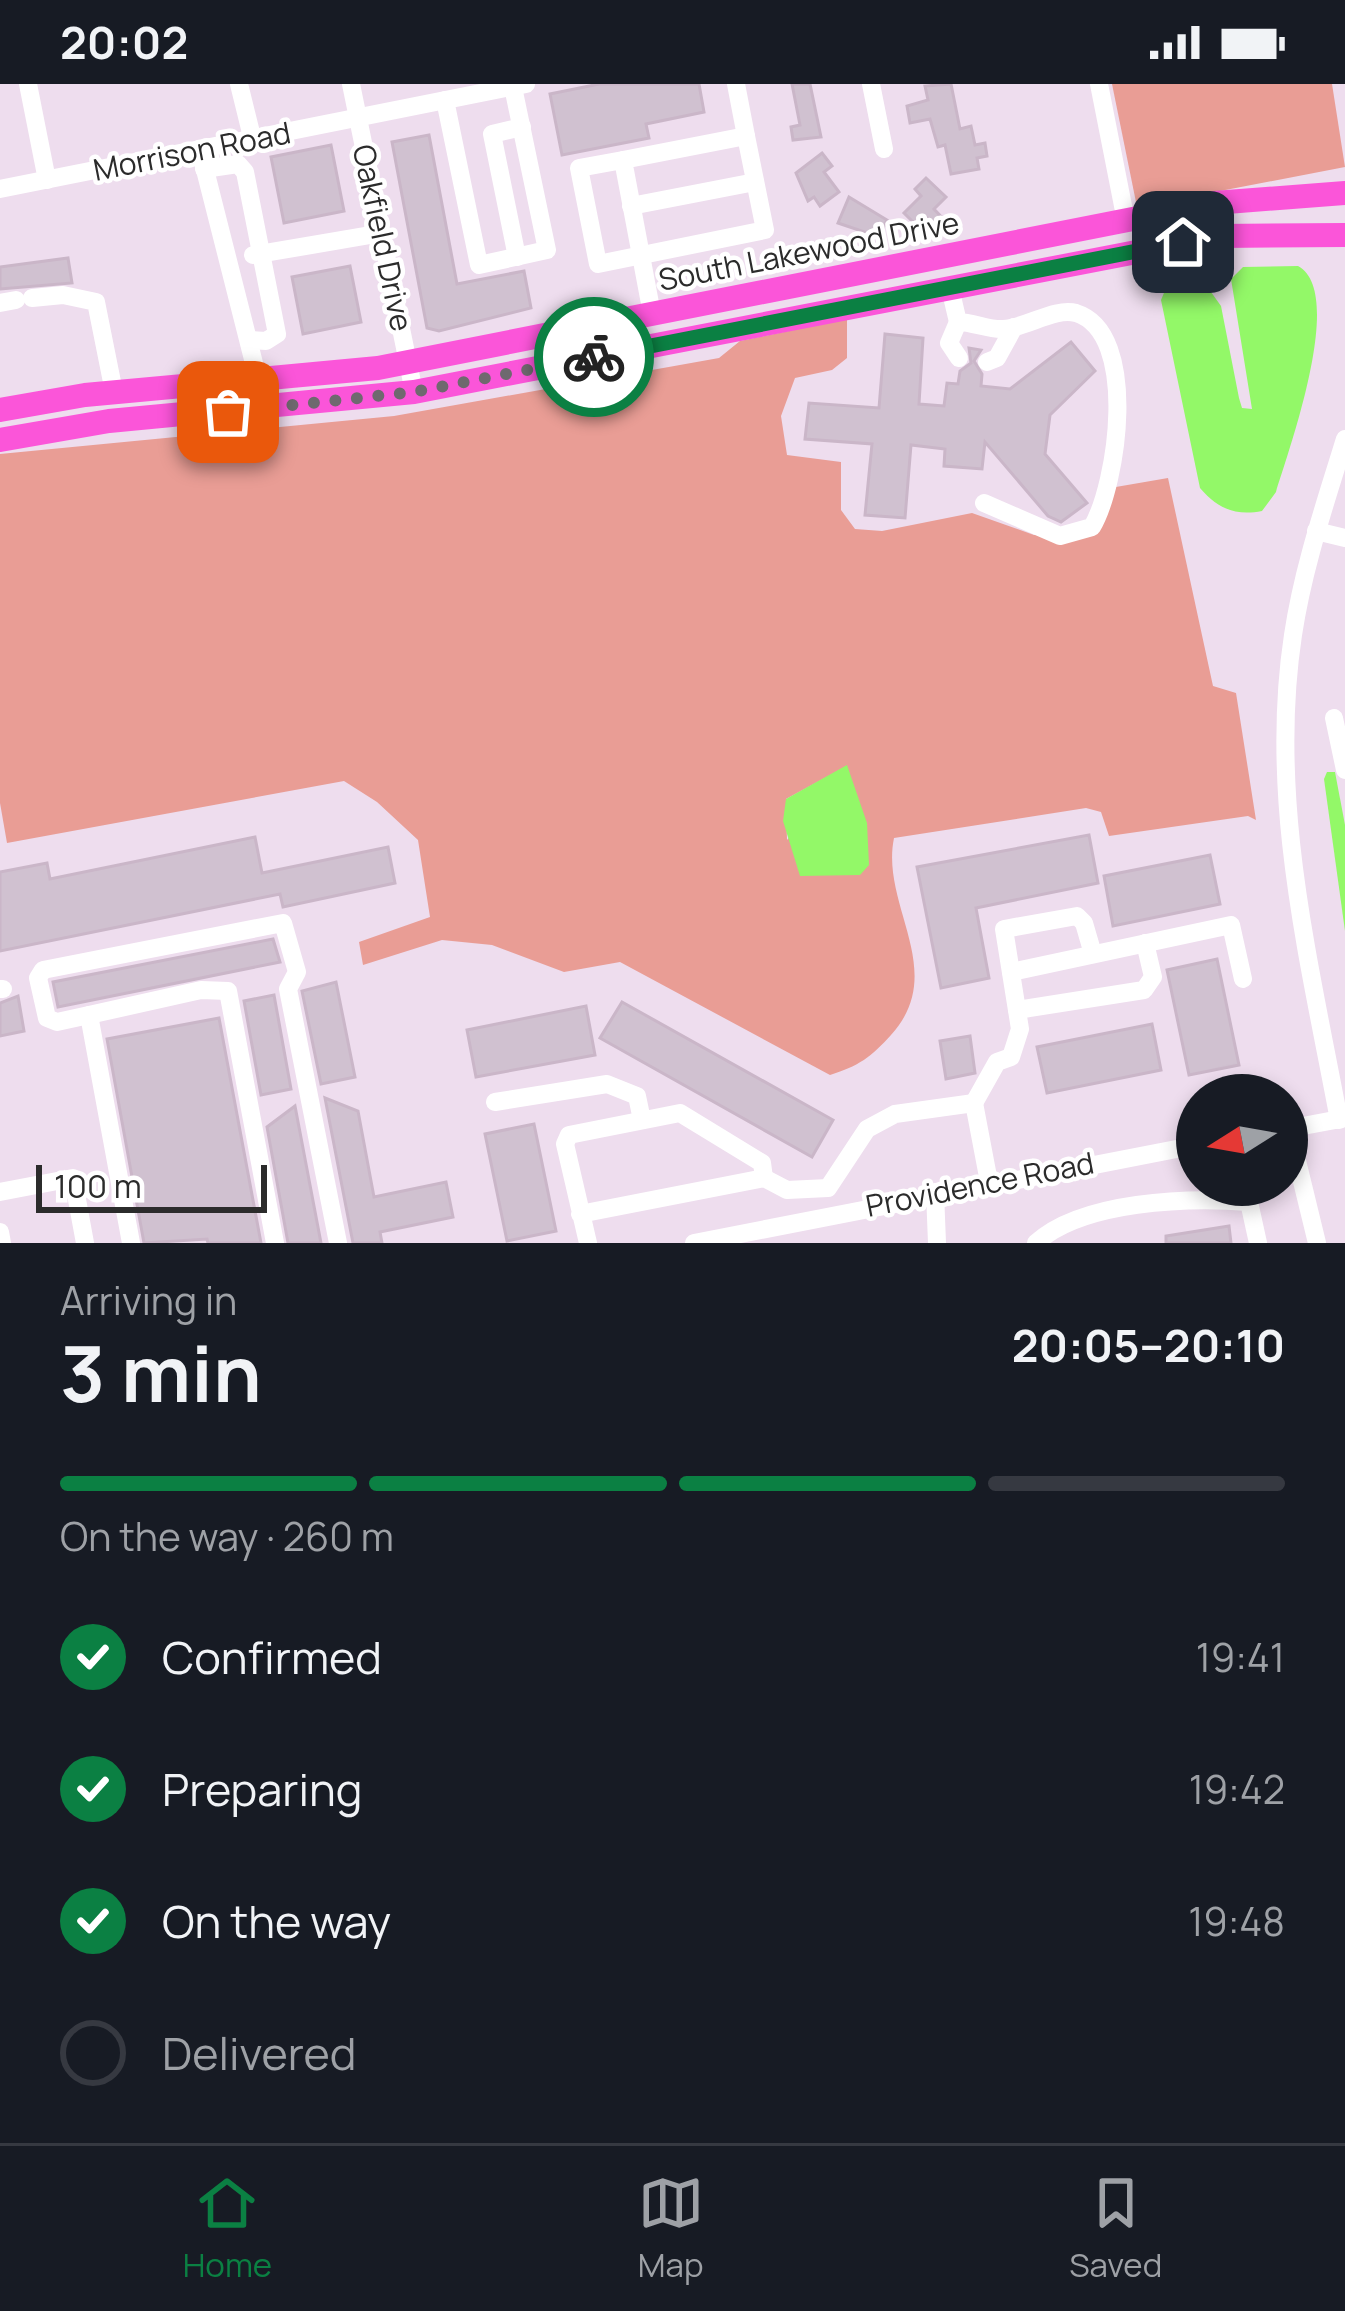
<!DOCTYPE html>
<html lang="en">
<head>
<meta charset="utf-8">
<style>
  body { margin:0; font-family:Manrope,sans-serif; background:#20242c; color:#f1f3f6; height:100vh; display:flex; flex-direction:column; font-size:45px; white-space:nowrap }
  * { box-sizing:border-box; margin:0 }
  p { font-size:39px; color:#9ea1a6 }
  .icon { flex:none; width:66px; height:66px; fill:none; stroke:currentColor; stroke-width:2; stroke-linecap:round; stroke-linejoin:round }
  .map { position:relative; height:1159px; overflow:hidden }
  .drawer { display:flex; flex-direction:column; background:#171b24; flex:1 }
  .drawer>* { flex:none }
  .needle { width:78px; rotate:259deg }
  .fabs { position:absolute; left:1176px; top:990px; display:grid; gap:24px }
  .fabs a { display:grid; place-items:center; width:132px; height:132px; border-radius:50%; background:#171b24; box-shadow:0 6px 18px #0003; font-size:60px }
  .scale { position:absolute; left:36px; bottom:30px; width:231px; box-sizing:border-box; padding-left:12px; border:6px solid #2b2b2b; border-top:0; font-size:33px; line-height:42px; white-space:nowrap; color:#2b2b2b; -webkit-text-stroke:9px #fff; paint-order:stroke }
  .pin { position:absolute; display:grid; place-items:center; width:102px; height:102px; color:#fff; margin:-51px; border-radius:24px; box-shadow:0 6px 18px #0006 }
  .courier { position:absolute; display:grid; place-items:center; width:120px; height:120px; margin:-60px; border:9px solid #0b8043; border-radius:50%; background:#fff; color:#222; box-shadow:0 3px 15px #0007 }
  .headline em { font-style:normal; font-weight:700 }
  .headline div { display:flex; flex-direction:column-reverse }
  .headline { display:flex; align-items:center; justify-content:space-between; height:204px; padding:0 60px }
  h1 { font-size:78px; font-weight:700; line-height:90px }
  .bar { display:grid; grid-template-columns:repeat(4,1fr); gap:18px 12px; align-content:center; height:144px; padding:0 60px }
  .bar i { height:15px; border-radius:9px; background:#363941 }
  .bar .on { background:#0b8043 }
  .bar p { grid-column:span 4 }
  ol { padding:0 60px; list-style:none }
  li { display:flex; align-items:center; gap:36px; height:132px }
  li p { margin-inline-start:auto }
  li .icon { padding:12px; border-radius:50%; background:#0b8043; color:#fff; stroke-width:4 }
  li:last-child { color:#9ea1a6 }
  li i { width:66px; height:66px; border:6px solid #363941; border-radius:50% }
  .status { display:flex; justify-content:space-between; align-items:center; height:84px; padding:0 60px; background:#171b24; direction:ltr }
  .status svg { height:33px; fill:currentColor }
  .menu { display:flex; justify-content:space-around; align-items:center; height:168px; border-top:3px solid #363941; background:#171b24; font-size:33px; color:#9ea1a6 }
  .menu a { display:grid; justify-items:center; gap:6px }
  .menu .on { color:#0b8043 }
  .map>svg:first-child { display:block }
  .green { fill:#e99d95; fill-rule:evenodd }
  .water { fill:#93f868 }
  .building { fill:#d0c1d0; stroke:#cab6c8; stroke-width:3 }
  .lines { fill:none; stroke-linecap:round; stroke-linejoin:round }
  .minor { stroke:#fff; stroke-width:18 }
  .major { stroke:#fb55d9; stroke-width:24 }
  .done { stroke:#6f696f; stroke-width:12; stroke-dasharray:0 21.6 }
  .route { stroke:#0b8043; stroke-width:15 }
  .labels { text-anchor:middle; stroke-width:9; stroke-linejoin:round; paint-order:stroke }
  .street-label { font-size:30px; fill:#2b2b2b; stroke:#fff }
</style>
</head>
<body>
<div class="status"><b>20:02</b><svg viewBox="0 0 49 12"><path d="M0 12V9h3v3zM5 12V6h3v6zM10 12V3h3v9zM15 12V0h3v12zM26 1h20v11H26zM47 4h2v5h-2z"/></svg></div>
<div class="map">
<svg width="1345" height="1159" viewBox="0 0 1345 1159">
  <rect width="100%" height="100%" fill="#ede"/>
  <!-- green -->
  <g class="green">
    <polygon points="1112,0 1332,0 1345,83 1137,123"/>
    <path d="M847 235V274L832 286 795 294 781 332 787 371 841 378V426L855 445 882 447 972 429 1034 451 1095 444 1110 404 1168 394 1213 602 1236 609 1256 736 1248 732 1109 752 1101 728 1086 724 894 754C880 822 949 887 891 951 871 973 859 982 830 991L620 878 564 888 492 861 442 856 363 881 359 858 430 833 418 756 377 718 344 697 7 759 0 719V370L394 332 719 274 740 257ZM847 682 787 756 786 715Z"/>
  </g>
  <!-- water -->
  <g class="water">
    <path d="M1298 182C1345 207 1292 357 1276 408L1262 427C1236 432 1218 425 1200 404L1161 216 1166 204 1201 194 1221 222 1239 314 1242 324 1252 325 1231 195 1243 183Z"/>
    <polygon points="847,681 867,739 869,781 860,791 800,792 783,737 786,715"/>
    <polygon points="1327,688 1335,688 1345,741 1345,847 1324,695"/>
  </g>
  <!-- building -->
  <g class="building">
    <polygon points="599,0 699,0 704,28 646,40 649,54 562,71 550,10"/>
    <polygon points="792,0 810,0 821,53 793,56 791,43 800,41"/>
    <polygon points="951,0 960,45 971,42 975,61 985,59 987,72 977,74 979,85 951,90 945,61 938,63 930,35 910,39 907,22 928,16 925,2"/>
    <polygon points="429,51 457,200 524,187 531,224 439,247 427,244 392,58"/>
    <polygon points="331,61 344,127 284,139 271,73"/>
    <polygon points="822,69 832,82 824,88 839,108 820,122 814,113 808,117 796,89"/>
    <polygon points="926,94 946,113 934,125 950,142 942,150 926,133 917,142 904,129 921,112 915,105"/>
    <polygon points="849,113 887,136 879,153 838,139"/>
    <polygon points="68,174 72,199 0,205 0,183"/>
    <polygon points="350,182 361,238 303,250 292,193"/>
    <polygon points="885,250 923,254 919,320 944,322 947,299 958,300 960,287 971,279 969,264 981,266 974,277 982,290 981,302 1010,305 1071,258 1095,287 1050,331 1045,370 1087,419 1061,438 1048,432 985,358 982,385 944,382 945,365 911,361 905,434 865,431 872,360 805,355 809,319 879,324"/>
    <polygon points="1089,751 1098,799 976,824 989,894 941,904 917,783"/>
    <polygon points="255,753 262,789 388,763 395,799 283,823 280,810 0,867 0,788 47,779 50,795"/>
    <polygon points="1210,771 1220,820 1113,842 1104,792"/>
    <polygon points="273,855 280,878 58,923 53,898"/>
    <polygon points="1217,875 1239,981 1189,991 1167,886"/>
    <polygon points="336,898 355,993 321,1000 302,907"/>
    <polygon points="274,911 291,1005 261,1011 244,917"/>
    <polygon points="18,912 24,947 0,952 0,919"/>
    <polygon points="622,918 833,1036 812,1073 600,954"/>
    <polygon points="586,922 595,971 476,993 467,946"/>
    <polygon points="219,934 261,1159 208,1159 207,1155 144,1159 107,955"/>
    <polygon points="1152,940 1161,986 1047,1009 1037,963"/>
    <polygon points="970,952 975,989 946,995 940,957"/>
    <polygon points="325,1014 358,1027 374,1113 446,1098 453,1133 380,1148 382,1159 353,1159"/>
    <polygon points="295,1022 321,1159 288,1159 267,1043"/>
    <polygon points="534,1040 556,1147 507,1157 485,1050"/>
    <polygon points="1229,1142 1231,1159 1166,1159 1166,1152"/>
  </g>
  <g class="lines">
    <!-- minor -->
    <g class="minor">
      <polyline points="28,0 47,96"/>
      <polyline points="239,0 253,57"/>
      <polyline points="351,0 414,308"/>
      <polyline points="871,0 884,65"/>
      <polyline points="1099,0 1126,137"/>
      <polyline points="445,16 479,181 547,166 513,3"/>
      <polyline points="202,74 258,295"/>
      <polyline points="623,76 579,84 598,180 765,146 746,52"/>
      <polyline points="204,85 238,80 245,88 277,250 266,257 249,256"/>
      <polyline points="0,105 526,0"/>
      <polyline points="631,122 755,98"/>
      <polyline points="253,171 382,149"/>
      <polyline points="517,173 492,50 522,43"/>
      <path d="M950 204 958 238C973 238 989 246 1003 245 1026 244 1055 223 1076 229 1140 249 1117 401 1092 443L1060 452 984 419"/>
      <polyline points="32,214 63,211 96,218 114,308"/>
      <polyline points="0,219 16,216"/>
      <polyline points="652,230 623,76 746,52 736,0"/>
      <polyline points="958,238 949,259 959,274"/>
      <polyline points="987,278 997,274 1014,243"/>
      <polyline points="1316,447 1345,454"/>
      <polyline points="1334,634 1345,686"/>
      <polyline points="1011,888 1231,841 1243,895"/>
      <polyline points="0,905 3,905"/>
      <polyline points="1017,926 1144,906 1153,893 1145,859"/>
      <polyline points="89,931 201,906 228,907 275,1159"/>
      <polyline points="495,1018 607,1000 637,1012 642,1036"/>
      <polyline points="974,1019 997,978 1011,973 1020,945 1004,845 1077,832 1084,839 1093,870"/>
      <path d="M1339 1036C1309 875 1268 715 1293 551 1303 484 1325 420 1345 355"/>
      <polyline points="1289,1044 1317,1159"/>
      <polyline points="1287,1045 1345,1034"/>
      <polyline points="764,1094 787,1106 828,1104 867,1045 895,1030 974,1019 989,1098"/>
      <polyline points="0,1108 73,1094 85,1159"/>
      <polyline points="935,1108 937,1159"/>
      <polyline points="580,1130 764,1094 762,1079 680,1029 569,1051 565,1060 588,1159"/>
      <polyline points="0,1148 2,1159"/>
      <polyline points="131,1159 89,931 57,938 47,934 38,894 43,886 283,839 297,888 288,905 338,1159"/>
      <polyline points="694,1159 1197,1061"/>
      <path d="M1036 1159C1082 1117 1188 1113 1249 1118L1258 1159"/>
    </g>
    <!-- major -->
    <g class="major">
      <polyline points="0,326 85,311 378,284 1214,119 1345,109"/>
      <polyline points="0,356 109,337 414,308 1219,152 1345,151"/>
    </g>
  </g>
  <g class="lines">
    <!-- done -->
    <polyline class="done" points="228,328 414,308 594,273"/>
    <!-- route -->
    <polyline class="route" points="594,273 1183,158"/>
  </g>
  <g class="labels">
    <!-- street labels -->
    <g class="street-label">
      <text transform="translate(192 68) rotate(-11)" y="10">Morrison Road</text>
      <text transform="translate(382 154) rotate(78)" y="10">Oakfield Drive</text>
      <text transform="translate(809 168) rotate(-11)" y="10">South Lakewood Drive</text>
      <text transform="translate(980 1101) rotate(-11)" y="10">Providence Road</text>
    </g>
  </g>
</svg>
<div class="fabs">
<a><svg class="needle" viewBox="-14 -14 28 28"><path d="M0-13l5 13h-10z" fill="#e53935"/><path d="M0 13l5-13h-10z" fill="#9ea1a6"/></svg></a>
</div>
<div class="scale">100 m</div>
<div class="pin" style="left:228px;top:328px;background:#ea580c"><svg class="icon" aria-label="bag" viewBox="0 0 24 24"><path d="M5 8h14l-1 12H6zM9 8a3 3 0 0 1 6 0"/></svg></div>
<div class="pin" style="left:1183px;top:158px;background:#1f2937"><svg class="icon" aria-label="home" viewBox="0 0 24 24"><path d="M3 11l9-7 9 7M6 9v11h12V9"/></svg></div>
<div class="courier" style="left:594px;top:273px"><svg class="icon" aria-label="bike" viewBox="0 0 24 24"><circle cx="6" cy="16" r="4"/><circle cx="18" cy="16" r="4"/><path d="M6 16l4-8h5l3 8M10 8l3 8H6M13 5h3"/></svg></div>
</div>
<section class="drawer">
<div class="headline"><div><h1>3 min</h1><p>Arriving in</p></div><em>20:05–20:10</em></div>
<div class="bar"><i class="on"></i><i class="on"></i><i class="on"></i><i></i><p>On the way · 260 m</p></div>
<ol>
<li><svg class="icon" aria-label="check" viewBox="0 0 24 24"><path d="M5 12l5 5 9-10"/></svg>Confirmed<p>19:41</p></li>
<li><svg class="icon" aria-label="check" viewBox="0 0 24 24"><path d="M5 12l5 5 9-10"/></svg>Preparing<p>19:42</p></li>
<li><svg class="icon" aria-label="check" viewBox="0 0 24 24"><path d="M5 12l5 5 9-10"/></svg>On the way<p>19:48</p></li>
<li><i></i>Delivered</li>
</ol>
</section>
<nav class="menu">
<a class="on"><svg class="icon" aria-label="home" viewBox="0 0 24 24"><path d="M3 11l9-7 9 7M6 9v11h12V9"/></svg>Home</a>
<a><svg class="icon" aria-label="map" viewBox="0 0 24 24"><path d="M3 6l6-2 6 2 6-2v14l-6 2-6-2-6 2zM9 4v14M15 6v14"/></svg>Map</a>
<a><svg class="icon" aria-label="saved" viewBox="0 0 24 24"><path d="M7 4h10v16l-5-4-5 4z"/></svg>Saved</a>
</nav>
</body>
</html>
